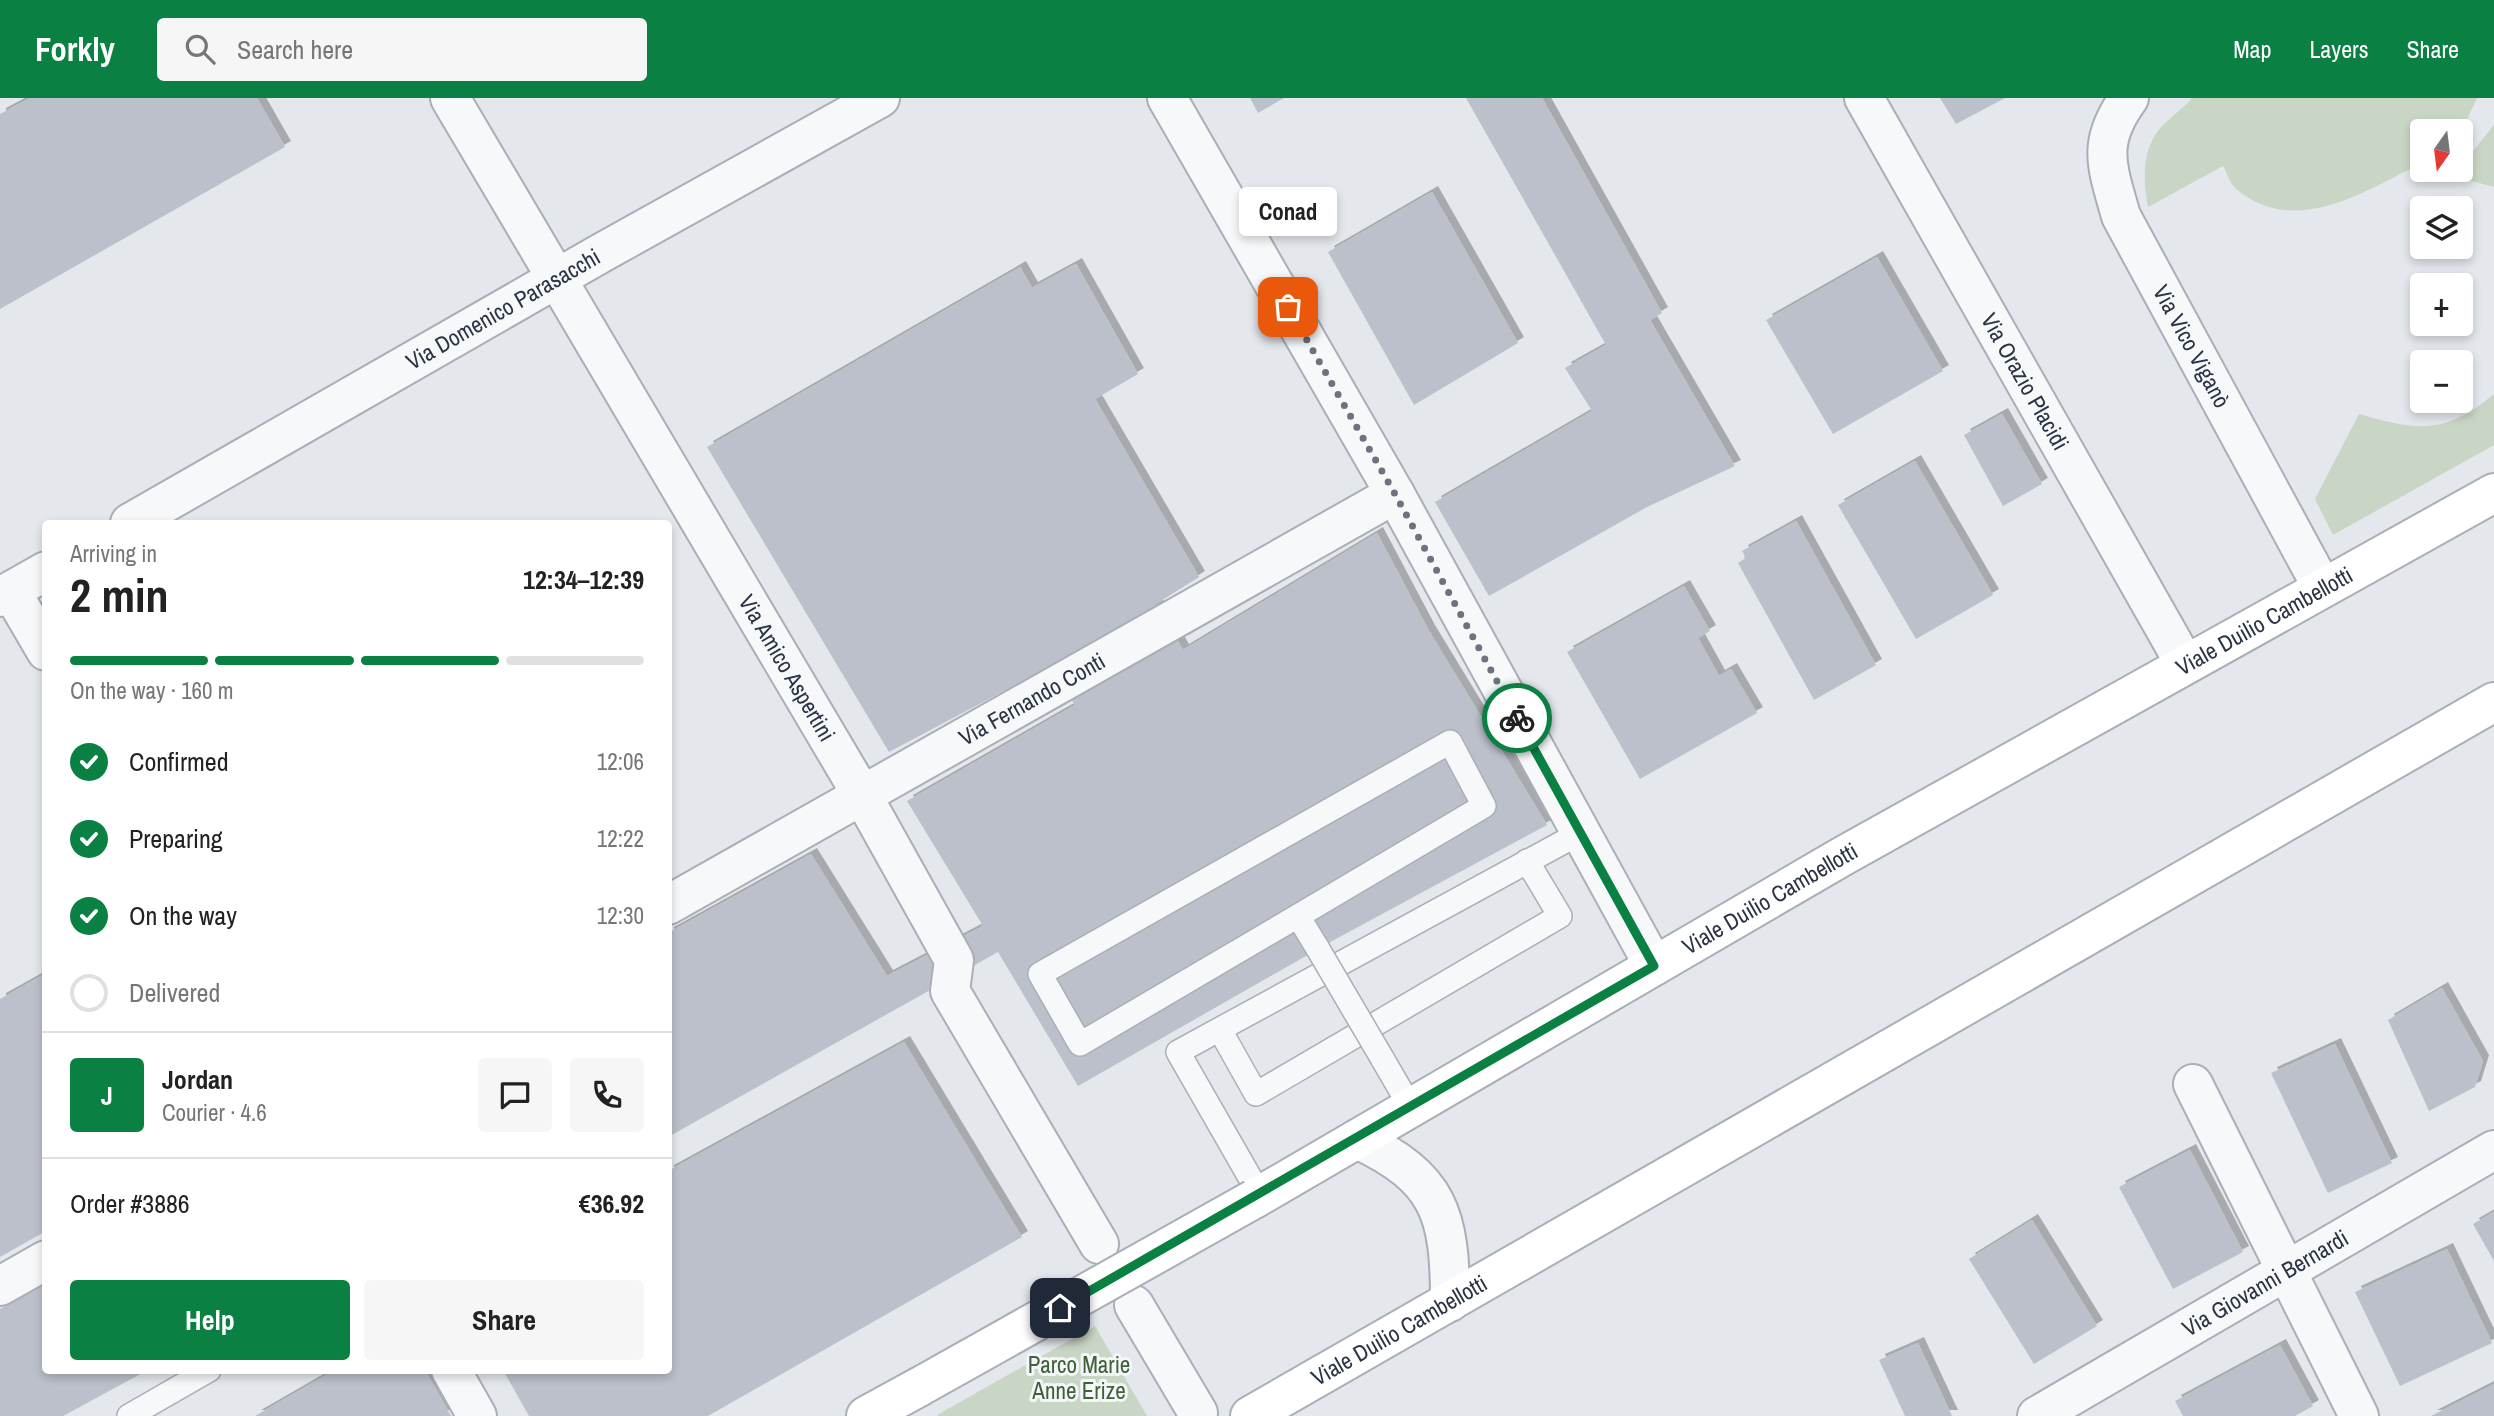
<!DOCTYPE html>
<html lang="en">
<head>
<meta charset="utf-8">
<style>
  body { margin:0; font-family:"Archivo Narrow",sans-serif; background:#f6f6f6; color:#222; height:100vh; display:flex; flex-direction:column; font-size:26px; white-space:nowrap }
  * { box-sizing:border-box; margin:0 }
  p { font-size:23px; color:#767676 }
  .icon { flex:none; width:38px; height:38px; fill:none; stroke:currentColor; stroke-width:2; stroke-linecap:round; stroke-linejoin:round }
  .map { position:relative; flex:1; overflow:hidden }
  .details { position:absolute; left:42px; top:422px; width:630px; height:854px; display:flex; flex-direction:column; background:#fff; border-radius:7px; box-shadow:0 4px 10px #0003 }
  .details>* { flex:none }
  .needle { width:46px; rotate:194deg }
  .controls { position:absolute; left:2410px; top:21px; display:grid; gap:14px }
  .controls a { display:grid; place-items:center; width:63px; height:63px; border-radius:7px; background:#fff; box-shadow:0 4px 10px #0003; font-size:35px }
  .pin { position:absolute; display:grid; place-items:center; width:60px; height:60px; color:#fff; margin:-30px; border-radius:14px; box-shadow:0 4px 10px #0006 }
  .courier { position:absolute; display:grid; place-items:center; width:70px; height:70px; margin:-35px; border:5px solid #0b8043; border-radius:50%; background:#fff; color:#222; box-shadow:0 2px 9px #0007 }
  .bubble { position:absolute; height:49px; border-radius:7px; background:#fff; box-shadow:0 4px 10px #0003; font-size:23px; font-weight:800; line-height:49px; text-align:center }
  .overview em { font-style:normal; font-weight:800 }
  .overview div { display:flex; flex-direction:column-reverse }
  .overview { display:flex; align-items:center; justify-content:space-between; height:119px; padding:0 28px }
  h1 { font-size:46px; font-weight:800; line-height:52px }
  .bar { display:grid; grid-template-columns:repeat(4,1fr); gap:10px 7px; align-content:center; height:84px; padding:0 28px }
  .bar i { height:9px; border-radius:5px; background:#e0e0e0 }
  .bar .active { background:#0b8043 }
  .bar p { grid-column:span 4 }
  .line { display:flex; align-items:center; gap:18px; padding:0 28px; border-top:2px solid #e0e0e0 }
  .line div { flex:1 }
  .round { display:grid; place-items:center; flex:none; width:74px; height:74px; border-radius:7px; background:#f6f6f6 }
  ol { padding:0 28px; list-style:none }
  li { display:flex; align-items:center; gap:21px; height:77px }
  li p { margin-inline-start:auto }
  li .icon { padding:7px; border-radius:50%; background:#0b8043; color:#fff; stroke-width:4 }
  li:last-child { color:#767676 }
  li i { width:38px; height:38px; border:4px solid #e0e0e0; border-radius:50% }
  .cta { display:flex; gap:14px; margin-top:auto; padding:14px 28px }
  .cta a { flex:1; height:80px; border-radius:7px; background:#0b8043; color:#fff; font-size:28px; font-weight:800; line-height:80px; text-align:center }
  .cta a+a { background:#f6f6f6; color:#222 }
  header { display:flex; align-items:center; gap:42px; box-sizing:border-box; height:98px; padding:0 35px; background:#0b8043; color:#fff }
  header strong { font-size:33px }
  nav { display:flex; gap:38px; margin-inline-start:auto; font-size:24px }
  .search { width:490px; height:63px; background:#f6f6f6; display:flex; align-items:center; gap:18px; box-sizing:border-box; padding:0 24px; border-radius:7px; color:#767676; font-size:26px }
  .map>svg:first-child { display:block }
  .green { fill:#c9d6c5 }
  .building { fill:#bbc0ca; filter:url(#shadow) }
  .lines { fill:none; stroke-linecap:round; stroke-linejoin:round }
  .lane-casing { stroke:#a9aeb7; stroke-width:26 }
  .street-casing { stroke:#a9aeb7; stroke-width:42 }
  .secondary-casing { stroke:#a9aeb7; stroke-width:42 }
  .lane { stroke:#f7f8fa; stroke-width:23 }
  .street { stroke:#f7f8fa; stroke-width:38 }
  .secondary { stroke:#fff; stroke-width:38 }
  .lane-bridge-casing { stroke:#a9aeb7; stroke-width:26; stroke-linecap:butt }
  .secondary-bridge-casing { stroke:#a9aeb7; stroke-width:42; stroke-linecap:butt }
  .lane-bridge { stroke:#f7f8fa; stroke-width:23 }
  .secondary-bridge { stroke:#fff; stroke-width:38 }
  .done { stroke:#6c737f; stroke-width:7; stroke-dasharray:0 12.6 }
  .route { stroke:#0b8043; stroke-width:9 }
  .labels { text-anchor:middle; stroke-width:6; stroke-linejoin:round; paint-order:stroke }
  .street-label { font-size:23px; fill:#2b3445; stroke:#f4f6f9 }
  .park-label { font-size:23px; fill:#3f6138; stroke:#f4f6f9 }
</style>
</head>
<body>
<header>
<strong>Forkly</strong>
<div class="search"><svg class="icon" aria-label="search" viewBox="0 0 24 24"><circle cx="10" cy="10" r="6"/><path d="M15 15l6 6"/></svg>Search here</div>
<nav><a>Map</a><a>Layers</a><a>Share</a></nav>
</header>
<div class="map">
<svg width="2494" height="1318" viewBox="0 0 2494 1318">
  <defs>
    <filter id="shadow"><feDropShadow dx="6" dy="-6" stdDeviation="0" flood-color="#0004"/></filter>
  </defs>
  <rect width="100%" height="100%" fill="#e4e7ec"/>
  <!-- green -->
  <g class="green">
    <path d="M2192 0H2477L2461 34 2422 33V65C2366 92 2296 141 2236 91 2230 86 2227 74 2223 68L2148 109C2143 84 2142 56 2157 34 2166 22 2182 12 2192 0Z"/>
    <polygon points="2494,27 2494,89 2453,78"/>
    <path d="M2494 296V347L2333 437 2315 401 2359 316C2417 333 2445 337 2494 296Z"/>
    <polygon points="1095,1228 1147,1318 938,1318 937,1317"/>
  </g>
  <!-- building -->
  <g class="building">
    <polygon points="30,0 257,0 285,49 0,211 0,16"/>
    <polygon points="1250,0 1284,0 1258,15"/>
    <polygon points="1466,0 1542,0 1662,215 1650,222 1735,368 1647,409 1489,498 1435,404 1592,313 1565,270 1606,247"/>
    <polygon points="1940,0 2005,0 1956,26"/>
    <polygon points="1432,94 1518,245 1414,307 1328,154"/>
    <polygon points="1877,159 1943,273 1833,336 1766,222"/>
    <polygon points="1076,166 1138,276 1095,301 1199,479 1156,506 1183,552 1377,435 1429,533 1547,727 1334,842 1078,988 998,854 668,1039 668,835 811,756 887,878 983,828 907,703 1075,607 1051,568 889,654 707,349 1020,169 1032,190"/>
    <polygon points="2002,316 2042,386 2003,408 1964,337"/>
    <polygon points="1915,363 1993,497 1916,541 1838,407"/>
    <polygon points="1796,423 1876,567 1814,602 1738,465 1746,460 1742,453"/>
    <polygon points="1684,488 1710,533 1698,540 1719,578 1731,571 1757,615 1640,681 1567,554"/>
    <polygon points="43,877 46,882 46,1133 0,1159 0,901"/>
    <polygon points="2442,890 2483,963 2475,989 2429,1013 2388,922"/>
    <polygon points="904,944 1022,1139 708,1318 529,1318 503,1272 668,1272 668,1073"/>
    <polygon points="2335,946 2392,1065 2328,1095 2271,975"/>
    <polygon points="2190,1052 2243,1154 2173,1191 2119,1089"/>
    <polygon points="2494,1114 2494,1163 2473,1126"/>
    <polygon points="2032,1122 2097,1228 2034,1266 1969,1161"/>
    <polygon points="2447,1151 2492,1245 2400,1288 2355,1194"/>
    <polygon points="46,1185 46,1272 148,1272 63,1318 0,1318 0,1211"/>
    <polygon points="1918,1245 1952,1318 1905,1318 1879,1262"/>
    <polygon points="2280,1247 2313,1308 2295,1318 2183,1318 2175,1303"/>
    <polygon points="335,1272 425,1272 451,1318 255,1318"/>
    <polygon points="2494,1286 2494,1318 2431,1318"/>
  </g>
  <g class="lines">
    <!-- lane casing -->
    <g class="lane-casing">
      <g id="lane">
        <polyline points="1298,818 1080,946 1040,876 1450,644 1484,708 1298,818 1318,851"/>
        <polyline points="1220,932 1256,996 1560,818 1527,763"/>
        <polyline points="1382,960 1411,1010"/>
        <polyline points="1260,1097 1178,954 1580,735"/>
        <polyline points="129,1318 209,1272"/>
      </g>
    </g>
    <!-- street casing -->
    <g class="street-casing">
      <g id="street">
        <path id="s1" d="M450 0 862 697 954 862 950 893 1099 1146"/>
        <polyline points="1167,0 1395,396 1654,868"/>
        <path id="s2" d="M1864 0 2185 566"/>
        <path id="s3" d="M2129 0C2096 45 2107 68 2121 118L2322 489"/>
        <path id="s4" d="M130 425 603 154 880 0"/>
        <polyline points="11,493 46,553"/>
        <polyline points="0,499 46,473"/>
        <path id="s5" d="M668 807 1395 396"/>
        <polyline points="2193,986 2359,1318"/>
        <path d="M1357 1041C1440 1080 1450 1116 1450 1204"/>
        <polyline points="0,1188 46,1162"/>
        <polyline points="1134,1207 1198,1315"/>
        <polyline points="451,1272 477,1318"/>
        <path id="s6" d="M2037 1318 2494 1052"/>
      </g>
    </g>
    <!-- secondary casing -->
    <g class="secondary-casing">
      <g id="secondary">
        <path id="s7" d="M1254 1101 1843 758 2494 395"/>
        <polyline points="866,1318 919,1289"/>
        <path id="s8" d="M1250 1318 2494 604"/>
      </g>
    </g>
    <!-- lane -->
    <use href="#lane" class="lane"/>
    <!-- street -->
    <use href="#street" class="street"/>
    <!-- secondary -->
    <use href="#secondary" class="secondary"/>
    <!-- lane-bridge casing -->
    <g class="lane-bridge-casing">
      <polyline id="lane-bridge" points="1318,851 1382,960"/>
    </g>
    <!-- secondary-bridge casing -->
    <g class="secondary-bridge-casing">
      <polyline id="secondary-bridge" points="919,1289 1254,1101"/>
    </g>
    <!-- lane-bridge -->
    <use href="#lane-bridge" class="lane-bridge"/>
    <!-- secondary-bridge -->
    <use href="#secondary-bridge" class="secondary-bridge"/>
  </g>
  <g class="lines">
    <!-- done -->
    <polyline class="done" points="1288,209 1395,396 1517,620"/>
    <!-- route -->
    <polyline class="route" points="1060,1210 1654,868 1517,620"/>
  </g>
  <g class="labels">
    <!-- street labels -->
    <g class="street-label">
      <text dy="8" stroke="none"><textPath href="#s4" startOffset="430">Via Domenico Parasacchi</textPath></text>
      <text dy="8" stroke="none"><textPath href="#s3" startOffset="273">Via Vico Viganò</textPath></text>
      <text dy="8" stroke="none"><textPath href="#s2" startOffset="326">Via Orazio Placidi</textPath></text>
      <text dy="8" stroke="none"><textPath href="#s7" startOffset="1164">Viale Duilio Cambellotti</textPath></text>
      <text dy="8" stroke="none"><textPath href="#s1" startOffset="662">Via Amico Aspertini</textPath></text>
      <text dy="8" stroke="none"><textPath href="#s5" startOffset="418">Via Fernando Conti</textPath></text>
      <text dy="8" stroke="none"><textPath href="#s7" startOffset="597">Viale Duilio Cambellotti</textPath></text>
      <text dy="8" stroke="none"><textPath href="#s6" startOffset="264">Via Giovanni Bernardi</textPath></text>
      <text dy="8" stroke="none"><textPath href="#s8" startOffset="172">Viale Duilio Cambellotti</textPath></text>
    </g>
    <!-- park labels -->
    <g class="park-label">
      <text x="1079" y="1275">Parco Marie<tspan x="1079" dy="26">Anne Erize</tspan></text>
    </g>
  </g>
</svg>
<div class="controls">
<a><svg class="needle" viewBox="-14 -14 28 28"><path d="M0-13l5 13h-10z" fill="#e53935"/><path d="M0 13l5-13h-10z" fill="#767676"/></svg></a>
<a><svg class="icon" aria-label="layers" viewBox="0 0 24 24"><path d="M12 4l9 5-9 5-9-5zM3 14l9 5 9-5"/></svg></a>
<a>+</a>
<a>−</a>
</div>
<div class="pin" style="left:1288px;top:209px;background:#ea580c"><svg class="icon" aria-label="bag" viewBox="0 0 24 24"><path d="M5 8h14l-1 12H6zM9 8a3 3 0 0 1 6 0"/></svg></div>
<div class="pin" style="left:1060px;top:1210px;background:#1f2937"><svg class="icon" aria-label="home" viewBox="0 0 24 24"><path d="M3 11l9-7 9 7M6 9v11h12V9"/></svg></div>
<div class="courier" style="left:1517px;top:620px"><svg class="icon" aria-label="bike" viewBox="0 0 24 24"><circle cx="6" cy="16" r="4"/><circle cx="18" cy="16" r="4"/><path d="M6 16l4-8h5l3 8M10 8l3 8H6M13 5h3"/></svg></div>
<div class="bubble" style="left:1239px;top:89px;width:98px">Conad</div>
<section class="details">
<div class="overview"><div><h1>2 min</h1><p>Arriving in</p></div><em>12:34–12:39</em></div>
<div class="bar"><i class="active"></i><i class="active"></i><i class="active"></i><i></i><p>On the way · 160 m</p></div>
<ol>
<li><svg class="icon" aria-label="check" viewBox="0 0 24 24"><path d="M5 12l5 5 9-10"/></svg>Confirmed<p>12:06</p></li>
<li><svg class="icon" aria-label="check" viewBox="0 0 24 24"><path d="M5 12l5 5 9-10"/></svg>Preparing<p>12:22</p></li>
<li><svg class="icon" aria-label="check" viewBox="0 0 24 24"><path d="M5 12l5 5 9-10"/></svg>On the way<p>12:30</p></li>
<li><i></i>Delivered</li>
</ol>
<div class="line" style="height:126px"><b class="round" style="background:#0b8043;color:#fff">J</b><div><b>Jordan</b><p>Courier · 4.6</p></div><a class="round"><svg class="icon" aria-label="chat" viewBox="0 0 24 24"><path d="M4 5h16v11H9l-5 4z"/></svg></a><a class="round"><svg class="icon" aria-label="phone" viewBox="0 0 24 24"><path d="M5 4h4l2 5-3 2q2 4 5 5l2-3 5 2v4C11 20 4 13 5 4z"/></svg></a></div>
<div class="line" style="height:91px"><div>Order #3886</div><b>€36.92</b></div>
<div class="cta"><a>Help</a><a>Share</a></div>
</section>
</div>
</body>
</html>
